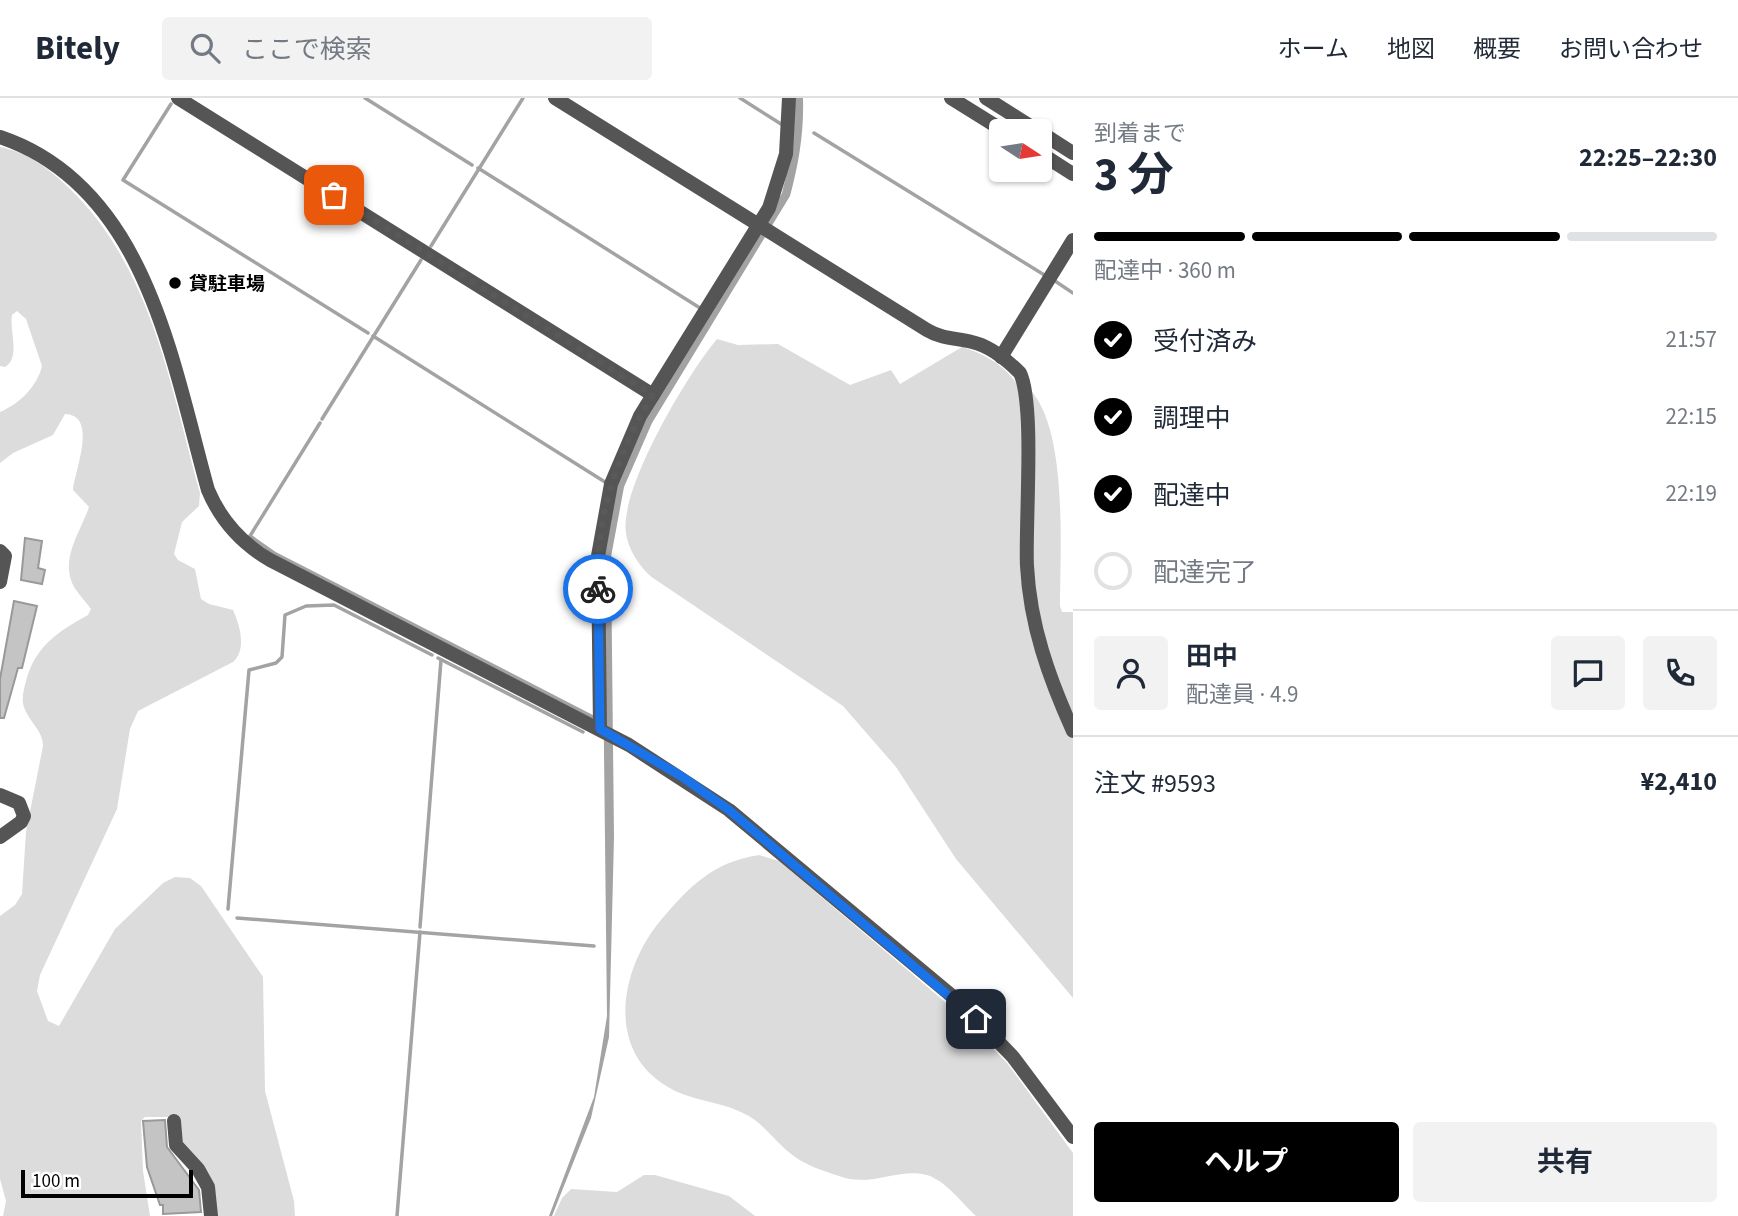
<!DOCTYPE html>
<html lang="ja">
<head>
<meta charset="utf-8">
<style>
  body { margin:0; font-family:"Source Sans 3","Noto Sans JP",sans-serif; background:#f2f2f3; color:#1f2937; height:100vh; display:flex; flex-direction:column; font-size:26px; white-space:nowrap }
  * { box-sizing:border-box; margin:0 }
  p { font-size:23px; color:#747a83 }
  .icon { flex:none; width:38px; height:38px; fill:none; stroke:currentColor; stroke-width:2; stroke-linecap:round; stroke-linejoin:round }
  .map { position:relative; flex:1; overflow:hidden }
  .sheet { display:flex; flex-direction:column; background:#fff; width:665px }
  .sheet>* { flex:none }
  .needle { width:46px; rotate:102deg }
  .buttons { position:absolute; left:989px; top:21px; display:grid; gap:14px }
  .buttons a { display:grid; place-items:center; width:63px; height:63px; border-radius:7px; background:#fff; box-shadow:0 2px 5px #0004; font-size:35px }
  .scale { position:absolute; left:21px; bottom:18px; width:172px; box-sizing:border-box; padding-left:7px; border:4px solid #000; border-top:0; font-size:19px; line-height:24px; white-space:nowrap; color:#000; -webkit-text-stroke:5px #fff; paint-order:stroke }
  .pin { position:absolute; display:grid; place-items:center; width:60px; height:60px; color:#fff; margin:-30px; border-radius:14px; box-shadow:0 4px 10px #0006 }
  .courier { position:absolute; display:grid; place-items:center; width:70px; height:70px; margin:-35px; border:5px solid #1a73e8; border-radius:50%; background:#fff; color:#222; box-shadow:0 2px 9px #0007 }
  .overview em { font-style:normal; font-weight:700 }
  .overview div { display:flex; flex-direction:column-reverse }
  .overview { display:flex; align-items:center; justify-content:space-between; height:119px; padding:0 21px }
  h1 { font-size:46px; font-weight:700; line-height:52px }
  .bar { display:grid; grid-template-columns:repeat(4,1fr); gap:10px 7px; align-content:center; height:84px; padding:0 21px }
  .bar i { height:9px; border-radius:5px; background:#e0e1e3 }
  .bar .current { background:#000 }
  .bar p { grid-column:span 4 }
  .line { display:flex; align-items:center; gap:18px; padding:0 21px; border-top:2px solid #e0e1e3 }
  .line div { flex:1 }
  .round { display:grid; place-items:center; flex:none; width:74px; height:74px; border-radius:7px; background:#f2f2f3 }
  ol { padding:0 21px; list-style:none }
  li { display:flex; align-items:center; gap:21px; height:77px }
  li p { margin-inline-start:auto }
  li .icon { padding:7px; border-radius:50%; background:#000; color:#fff; stroke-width:4 }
  li:last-child { color:#747a83 }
  li i { width:38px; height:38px; border:4px solid #e0e1e3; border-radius:50% }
  .action { display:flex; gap:14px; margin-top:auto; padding:14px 21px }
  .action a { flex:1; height:80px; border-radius:7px; background:#000; color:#fff; font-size:28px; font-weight:700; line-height:80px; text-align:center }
  .action a+a { background:#f2f2f3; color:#1f2937 }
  header { display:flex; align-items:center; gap:42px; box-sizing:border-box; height:98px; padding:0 35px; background:#fff; border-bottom:2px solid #e0e1e3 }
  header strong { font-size:33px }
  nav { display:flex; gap:38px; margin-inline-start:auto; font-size:24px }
  .search { width:490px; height:63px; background:#f2f2f3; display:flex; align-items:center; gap:18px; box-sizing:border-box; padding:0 24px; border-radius:7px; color:#747a83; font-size:26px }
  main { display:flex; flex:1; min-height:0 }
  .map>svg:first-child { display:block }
  .green { fill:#dcdcdc }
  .water { fill:#a3a3a3 }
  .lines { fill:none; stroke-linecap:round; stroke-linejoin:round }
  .stream { stroke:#a3a3a3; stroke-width:3.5 }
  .building { fill:#c4c4c4; stroke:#999; stroke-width:2 }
  .minor { stroke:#555; stroke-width:14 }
  .done { stroke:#595959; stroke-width:7; stroke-dasharray:0 12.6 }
  .route { stroke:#1a73e8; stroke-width:9 }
  .poi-dot { fill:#000; stroke:#fff; stroke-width:2.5 }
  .labels { text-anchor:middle; stroke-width:6; stroke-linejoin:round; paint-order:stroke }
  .poi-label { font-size:19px; font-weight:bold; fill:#000; stroke:#fff; text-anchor:start }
</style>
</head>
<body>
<header>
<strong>Bitely</strong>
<div class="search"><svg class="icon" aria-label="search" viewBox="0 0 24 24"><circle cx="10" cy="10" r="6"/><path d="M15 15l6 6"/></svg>ここで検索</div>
<nav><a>ホーム</a><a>地図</a><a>概要</a><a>お問い合わせ</a></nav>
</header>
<main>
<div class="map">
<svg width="1073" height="1118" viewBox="0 0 1073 1118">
  <rect width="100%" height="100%" fill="#fff"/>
  <!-- green -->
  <g class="green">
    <path d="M0 49C27 54 49 71 68 89 152 169 170 288 200 395L199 408 182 424 174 456 178 462 195 471 201 501 209 506 233 512C240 528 247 551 233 564L138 613 130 631 117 711 40 877 37 893 48 923 59 928 115 831 163 785 175 779 190 780 201 788 263 879 265 993 294 1103 295 1118H215L179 1046 173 1019H145L141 1023 143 1073 150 1118H3L6 1103 0 1081V818L15 807 22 796 26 734 43 648C43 632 29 624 24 609 21 601 24 591 26 583 35 548 59 533 88 517L91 511C86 504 79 497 74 489 59 462 81 433 89 409L73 392C74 374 99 317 65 316L53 337 13 355 0 365V314C19 306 37 289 42 268L26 221 17 213 12 217C9 233 21 259 5 269L0 268Z"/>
    <path d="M717 241 738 247 778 246 850 287 891 272 900 286 962 249C985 256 1010 270 1020 292L1023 439 1052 594 1073 641V900L956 761 896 669 843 608 653 480C640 470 628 451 626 435 619 391 688 275 717 241Z"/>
    <path d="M1032 294C1068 337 1060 453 1060 508L1062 514H1073V625L1058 592 1034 501Z"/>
    <path d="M759 757 779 763 958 915 1007 965 1073 1055V1118H976C962 1105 946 1083 927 1077 900 1069 870 1090 839 1078 823 1073 803 1066 791 1056 774 1043 763 1024 743 1015 719 1003 691 1003 668 989 604 952 621 869 661 822 690 788 713 764 759 757Z"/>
    <polygon points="644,1077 655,1077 729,1098 755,1118 554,1118 562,1100 571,1091 617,1094"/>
  </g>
  <!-- water -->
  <path class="water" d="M794 0H803C804 34 799 65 790 98L652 325 624 389 611 459 614 739 609 939 591 1020 552 1118H549L594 999 607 918 602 477 611 405 636 336 782 95 791 57Z"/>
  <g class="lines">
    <!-- stream -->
    <g class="stream">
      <polyline points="365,0 472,67"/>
      <polyline points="740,0 781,26"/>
      <polyline points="171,6 123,82 368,235"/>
      <polyline points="814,35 1046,178"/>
      <polyline points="478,70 700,210"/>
      <polyline points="431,148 523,0"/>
      <polyline points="1055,183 1073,195"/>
      <polyline points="373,238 605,384"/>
      <polyline points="322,321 421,162"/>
      <polyline points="320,325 250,438 274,455 593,619"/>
      <polyline points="438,560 583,634"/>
      <polyline points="228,811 249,572 276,565 282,559 285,517 306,508 334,507 432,557"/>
      <polyline points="237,820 594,848"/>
      <polyline points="420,829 441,562"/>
      <polyline points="397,1118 420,834"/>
    </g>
  </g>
  <!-- building -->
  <g class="building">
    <polygon points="25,440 42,443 38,470 45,472 42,486 21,482"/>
    <polygon points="14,503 37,508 22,570 18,570 4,620 0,620 0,581"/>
    <polygon points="165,1022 167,1049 199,1092 201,1114 163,1116 163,1107 160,1107 147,1069 143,1023"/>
  </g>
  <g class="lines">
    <!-- minor -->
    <g class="minor">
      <polyline points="178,0 653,297"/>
      <path d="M555 0 927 232C942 241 956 240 972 244 990 248 1007 262 1020 275 1035 306 1025 426 1027 468 1030 527 1049 580 1073 633"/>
      <polyline points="951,0 1004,33"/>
      <polyline points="986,0 1038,33"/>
      <polyline points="1040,34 1073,55"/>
      <path d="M0 39C146 88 172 263 208 392 221 423 241 445 270 462L629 647 729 712 964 908 1013 959 1073 1039"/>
      <polyline points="1040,55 1073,76"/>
      <polyline points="1001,259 1073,142"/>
      <polyline points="0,453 5,458 0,484"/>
      <polyline points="600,631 598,458 611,386 640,318 769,110 786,56 789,0"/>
      <polyline points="0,697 19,705 24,718 21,724 0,739"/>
      <polyline points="174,1023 176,1047 198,1071 208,1089 211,1118"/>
    </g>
  </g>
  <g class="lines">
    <!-- done -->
    <path class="done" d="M334 97 653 297C616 357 595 420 598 491"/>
    <!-- route -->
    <polyline class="route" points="598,491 600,631 681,678 729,712 976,921"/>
  </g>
  <!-- markers -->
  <circle class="poi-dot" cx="175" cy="185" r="7"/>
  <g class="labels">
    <!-- poi labels -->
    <g class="poi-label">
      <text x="189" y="192">貸駐車場</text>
    </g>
  </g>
</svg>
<div class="buttons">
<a><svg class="needle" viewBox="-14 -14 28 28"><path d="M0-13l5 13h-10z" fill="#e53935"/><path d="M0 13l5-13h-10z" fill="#747a83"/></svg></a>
</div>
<div class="scale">100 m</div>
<div class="pin" style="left:334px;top:97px;background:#ea580c"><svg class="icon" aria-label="bag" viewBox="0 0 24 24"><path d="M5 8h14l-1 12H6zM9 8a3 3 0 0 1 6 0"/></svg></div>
<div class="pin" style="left:976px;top:921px;background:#1f2937"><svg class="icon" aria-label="home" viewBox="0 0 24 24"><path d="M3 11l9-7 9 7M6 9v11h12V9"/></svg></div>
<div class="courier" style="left:598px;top:491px"><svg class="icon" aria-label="bike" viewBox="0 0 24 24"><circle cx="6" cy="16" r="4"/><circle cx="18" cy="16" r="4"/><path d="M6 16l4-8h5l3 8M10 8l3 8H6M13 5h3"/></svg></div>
</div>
<section class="sheet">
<div class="overview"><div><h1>3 分</h1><p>到着まで</p></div><em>22:25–22:30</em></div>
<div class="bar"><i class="current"></i><i class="current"></i><i class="current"></i><i></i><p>配達中 · 360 m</p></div>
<ol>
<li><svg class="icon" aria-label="check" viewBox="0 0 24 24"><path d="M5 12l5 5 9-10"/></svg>受付済み<p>21:57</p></li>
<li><svg class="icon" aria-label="check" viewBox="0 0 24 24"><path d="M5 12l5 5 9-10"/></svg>調理中<p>22:15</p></li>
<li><svg class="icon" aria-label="check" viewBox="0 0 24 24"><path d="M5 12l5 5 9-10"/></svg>配達中<p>22:19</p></li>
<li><i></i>配達完了</li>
</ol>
<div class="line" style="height:126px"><a class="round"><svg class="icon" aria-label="person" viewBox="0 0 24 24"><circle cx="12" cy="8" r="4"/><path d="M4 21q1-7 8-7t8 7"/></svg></a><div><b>田中</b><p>配達員 · 4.9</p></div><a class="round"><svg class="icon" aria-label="chat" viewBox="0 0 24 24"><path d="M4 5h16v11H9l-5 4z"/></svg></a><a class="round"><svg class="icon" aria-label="phone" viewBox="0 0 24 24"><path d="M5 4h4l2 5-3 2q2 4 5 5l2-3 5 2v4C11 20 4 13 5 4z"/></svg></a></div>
<div class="line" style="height:91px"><div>注文 #9593</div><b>¥2,410</b></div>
<div class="action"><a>ヘルプ</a><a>共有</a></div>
</section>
</main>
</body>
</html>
